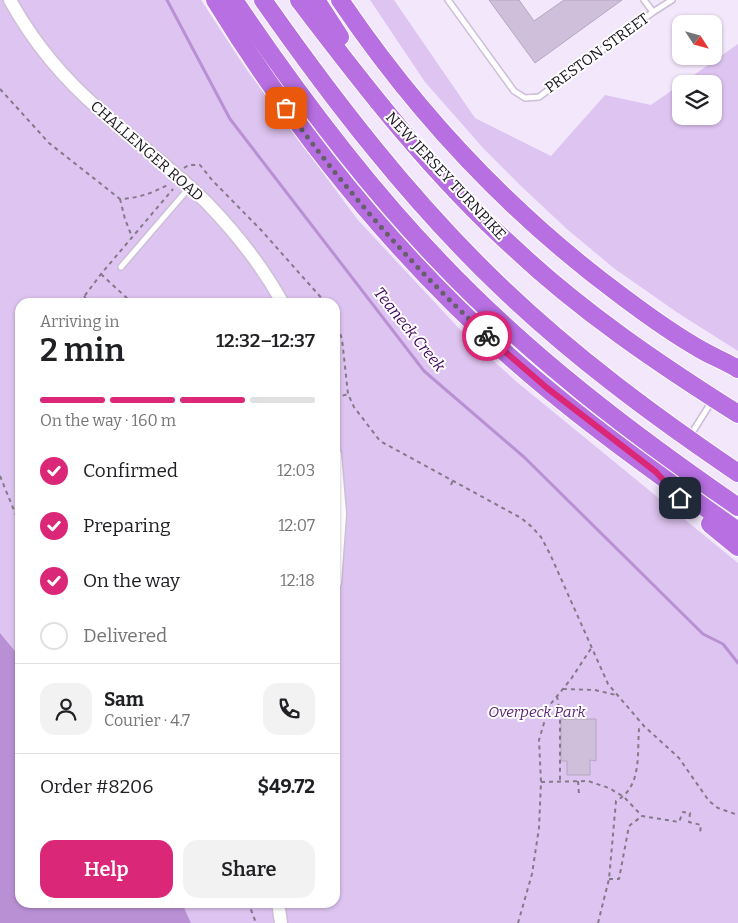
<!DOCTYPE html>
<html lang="en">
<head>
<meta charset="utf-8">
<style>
  body { margin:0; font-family:Bitter,serif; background:#f2f2f2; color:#202124; height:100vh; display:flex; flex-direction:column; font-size:19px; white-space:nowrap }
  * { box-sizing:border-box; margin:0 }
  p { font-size:16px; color:#757577 }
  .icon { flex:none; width:28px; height:28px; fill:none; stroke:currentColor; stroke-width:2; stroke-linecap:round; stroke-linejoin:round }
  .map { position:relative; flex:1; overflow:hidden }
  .sheet { position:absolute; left:15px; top:298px; width:325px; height:610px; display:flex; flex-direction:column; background:#fff; border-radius:15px; box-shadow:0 1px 4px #0004 }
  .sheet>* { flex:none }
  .needle { width:32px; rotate:126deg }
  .tools { position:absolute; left:672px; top:15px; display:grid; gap:10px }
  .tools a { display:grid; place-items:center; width:50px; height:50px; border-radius:10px; background:#fff; box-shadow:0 1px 4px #0004; font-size:25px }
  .pin { position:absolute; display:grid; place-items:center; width:42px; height:42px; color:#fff; margin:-21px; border-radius:10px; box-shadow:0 2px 8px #0006 }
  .courier { position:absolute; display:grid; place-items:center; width:50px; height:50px; margin:-25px; border:4px solid #db2777; border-radius:50%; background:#fff; color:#222; box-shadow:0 1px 6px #0007 }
  .headline em { font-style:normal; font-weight:600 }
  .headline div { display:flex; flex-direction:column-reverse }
  .headline { display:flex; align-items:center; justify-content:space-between; height:85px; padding:0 25px }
  h1 { font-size:32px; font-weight:600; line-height:38px }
  .bar { display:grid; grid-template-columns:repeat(4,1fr); gap:8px 5px; align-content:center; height:60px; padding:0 25px }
  .bar i { height:6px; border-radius:4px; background:#e0e0e0 }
  .bar .on { background:#db2777 }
  .bar p { grid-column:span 4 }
  .line { display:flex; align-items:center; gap:12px; padding:0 25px; border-top:1px solid #e0e0e0 }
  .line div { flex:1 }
  .round { display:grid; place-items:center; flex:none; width:52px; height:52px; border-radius:15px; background:#f2f2f2 }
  ol { padding:0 25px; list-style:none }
  li { display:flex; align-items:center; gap:15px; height:55px }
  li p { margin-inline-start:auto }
  li .icon { padding:5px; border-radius:50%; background:#db2777; color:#fff; stroke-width:4 }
  li:last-child { color:#757577 }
  li i { width:28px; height:28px; border:2px solid #e0e0e0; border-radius:50% }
  .primary-button { display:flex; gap:10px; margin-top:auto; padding:10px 25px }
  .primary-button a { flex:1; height:58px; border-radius:15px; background:#db2777; color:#fff; font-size:20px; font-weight:600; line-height:58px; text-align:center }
  .primary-button a+a { background:#f2f2f2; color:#202124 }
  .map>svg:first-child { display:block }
  .green { fill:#dec4f0 }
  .water { fill:#ba90d5 }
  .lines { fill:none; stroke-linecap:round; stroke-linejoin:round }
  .stream { stroke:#ba90d5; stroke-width:3 }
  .building { fill:#cfbfda; stroke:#b5a6c0 }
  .service-casing { stroke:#cdbed8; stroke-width:8 }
  .tertiary-casing { stroke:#cdbed8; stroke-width:15 }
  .motorway-casing { stroke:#fff; stroke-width:20 }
  .path { stroke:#837a89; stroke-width:2; stroke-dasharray:4 4; stroke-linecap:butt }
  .service { stroke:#fff; stroke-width:5 }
  .tertiary { stroke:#fff; stroke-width:12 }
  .motorway { stroke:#b76fe1; stroke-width:18 }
  .done { stroke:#655e6b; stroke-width:5; stroke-dasharray:0 9 }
  .route { stroke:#db2777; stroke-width:6 }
  .labels { text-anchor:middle; stroke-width:4; stroke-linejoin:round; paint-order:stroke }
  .street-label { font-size:15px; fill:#19141d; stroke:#fff }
  .park-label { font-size:15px; font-style:italic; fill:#5b2577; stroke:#fff }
  .water-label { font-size:16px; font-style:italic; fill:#42055c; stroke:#fff }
</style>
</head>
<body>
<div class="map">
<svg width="738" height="923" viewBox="0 0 738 923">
  <rect width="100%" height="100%" fill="#f3e7fc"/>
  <!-- green -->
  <g class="green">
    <polygon points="0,0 201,0 244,66 357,219 467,337 518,383 738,563 738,923 191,923 182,903 335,902 335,302 20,302 20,657 0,633"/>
    <polygon points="370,0 394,0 475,118 551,156 605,95 651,105 681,84 681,116 714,116 714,84 681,84 738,44 738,351 678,313 615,269 568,230 522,187 484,149 425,82"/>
  </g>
  <!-- water -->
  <polygon class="water" points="0,633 20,657 20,902 182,903 191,923 0,923"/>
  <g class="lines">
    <!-- stream -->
    <polyline class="stream" points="167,0 230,119 424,371 524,457 703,634 723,644 738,663"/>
  </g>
  <!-- building -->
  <g class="building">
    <polygon points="489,0 519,0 534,21 564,0 622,0 535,63"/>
    <polygon points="561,719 596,719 596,761 590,760 590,775 567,775 567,761 561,761"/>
  </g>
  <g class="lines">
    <!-- service casing -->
    <g class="service-casing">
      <g id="service">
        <polyline points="448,0 514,91 525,98 539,97 653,12 672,0"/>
        <polyline points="644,0 653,12"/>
        <polyline points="121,267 189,188"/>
        <polyline points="690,436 712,401"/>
      </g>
    </g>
    <!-- tertiary casing -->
    <g class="tertiary-casing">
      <g id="tertiary">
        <path d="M10 0C33 42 65 80 101 111 135 142 174 170 207 203 236 233 262 266 282 302"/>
        <polyline points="335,454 340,514 335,583"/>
        <polyline points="278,902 281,923"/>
      </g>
    </g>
    <!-- motorway casing -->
    <g class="motorway-casing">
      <g id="motorway">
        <path d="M215 0C296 132 394 253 510 357 581 420 660 476 738 531"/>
        <path d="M234 0C296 92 362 181 439 261 528 355 632 434 738 507"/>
        <path d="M263 0C334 101 410 200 500 286 573 356 654 416 738 473"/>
        <path d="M299 0C365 87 433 175 514 248 582 312 659 364 738 414"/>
        <polyline points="316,0 340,37"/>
        <path d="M340 0C417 114 512 215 623 297 647 315 672 333 698 348 711 356 725 361 738 369"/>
        <polyline points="710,524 738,547"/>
      </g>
    </g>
    <!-- path -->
    <g class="path">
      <path d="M0 89 49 143 120 199C139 198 153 193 169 184"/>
      <polyline points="184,168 189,165 200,165 212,180 261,230 325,302"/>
      <polyline points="120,199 125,219 132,237"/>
      <polyline points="101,274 131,302"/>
      <polyline points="84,296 88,302"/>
      <polyline points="80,302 101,274 173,189"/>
      <polyline points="335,319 342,339 348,394 354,407 380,441 521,518 532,527 541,537 550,554 608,684 644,726 679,758 709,801 718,808 738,815"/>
      <polyline points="335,398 348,394"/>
      <polyline points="0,476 20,525"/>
      <polyline points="451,485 453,480"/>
      <polyline points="563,689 595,690 616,695"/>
      <polyline points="557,696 560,712 560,781"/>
      <polyline points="578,781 579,795"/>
      <polyline points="541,782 588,781 609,788 624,797 642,816 679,822 683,812 690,813 689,822 701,825 700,833"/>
      <polyline points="609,879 619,879 629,826 642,816"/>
      <polyline points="248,902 256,923"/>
      <polyline points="518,923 532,874 539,828 541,782 539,740 549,706 571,679 592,647"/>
      <path d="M598 923 609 879 616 801C642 787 637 755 639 729L644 726"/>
    </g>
    <!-- service -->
    <use href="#service" class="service"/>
    <!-- tertiary -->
    <use href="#tertiary" class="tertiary"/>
    <!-- motorway -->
    <use href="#motorway" class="motorway"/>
  </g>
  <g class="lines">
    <!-- done -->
    <path class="done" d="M286 108C345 190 413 267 487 336"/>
    <!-- route -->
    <polyline class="route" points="487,336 547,388 656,472 680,498"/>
  </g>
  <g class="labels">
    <!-- street labels -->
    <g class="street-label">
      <text transform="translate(597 53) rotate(-36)" y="5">PRESTON STREET</text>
      <text transform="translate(147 151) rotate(41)" y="5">CHALLENGER ROAD</text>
      <text transform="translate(446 176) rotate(47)" y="5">NEW JERSEY TURNPIKE</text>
    </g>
    <!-- park labels -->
    <g class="park-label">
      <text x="537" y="717">Overpeck Park</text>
    </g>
    <!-- water labels -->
    <g class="water-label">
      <text transform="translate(410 329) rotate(51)" y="6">Teaneck Creek</text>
    </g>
  </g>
</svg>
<div class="tools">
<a><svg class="needle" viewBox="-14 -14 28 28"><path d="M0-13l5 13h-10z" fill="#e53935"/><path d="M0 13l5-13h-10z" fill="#757577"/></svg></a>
<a><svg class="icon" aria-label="layers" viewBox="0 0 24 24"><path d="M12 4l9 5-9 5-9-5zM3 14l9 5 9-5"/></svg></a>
</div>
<div class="pin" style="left:286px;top:108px;background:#ea580c"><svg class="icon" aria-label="bag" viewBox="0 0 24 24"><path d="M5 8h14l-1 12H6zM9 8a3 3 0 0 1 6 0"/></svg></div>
<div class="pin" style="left:680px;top:498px;background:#1f2937"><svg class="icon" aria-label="home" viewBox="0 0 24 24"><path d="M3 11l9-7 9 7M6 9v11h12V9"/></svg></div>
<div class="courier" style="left:487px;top:336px"><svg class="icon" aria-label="bike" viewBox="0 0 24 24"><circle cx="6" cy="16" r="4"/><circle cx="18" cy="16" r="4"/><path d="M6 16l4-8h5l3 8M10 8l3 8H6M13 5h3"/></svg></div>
<section class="sheet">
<div class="headline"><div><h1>2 min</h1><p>Arriving in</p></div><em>12:32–12:37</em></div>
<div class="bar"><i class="on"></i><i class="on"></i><i class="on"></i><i></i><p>On the way · 160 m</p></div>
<ol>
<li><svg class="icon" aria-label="check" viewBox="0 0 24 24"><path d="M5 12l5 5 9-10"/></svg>Confirmed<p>12:03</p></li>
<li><svg class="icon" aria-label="check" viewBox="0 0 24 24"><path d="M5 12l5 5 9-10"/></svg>Preparing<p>12:07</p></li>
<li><svg class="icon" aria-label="check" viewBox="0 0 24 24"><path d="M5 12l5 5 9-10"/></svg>On the way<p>12:18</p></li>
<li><i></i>Delivered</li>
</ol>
<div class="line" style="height:90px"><a class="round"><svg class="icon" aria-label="person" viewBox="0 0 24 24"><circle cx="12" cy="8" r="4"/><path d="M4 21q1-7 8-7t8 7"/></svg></a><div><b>Sam</b><p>Courier · 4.7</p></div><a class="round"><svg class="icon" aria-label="phone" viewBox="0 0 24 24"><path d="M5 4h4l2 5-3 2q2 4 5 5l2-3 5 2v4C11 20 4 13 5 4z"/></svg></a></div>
<div class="line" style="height:65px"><div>Order #8206</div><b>$49.72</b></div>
<div class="primary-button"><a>Help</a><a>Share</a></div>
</section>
</div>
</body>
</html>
